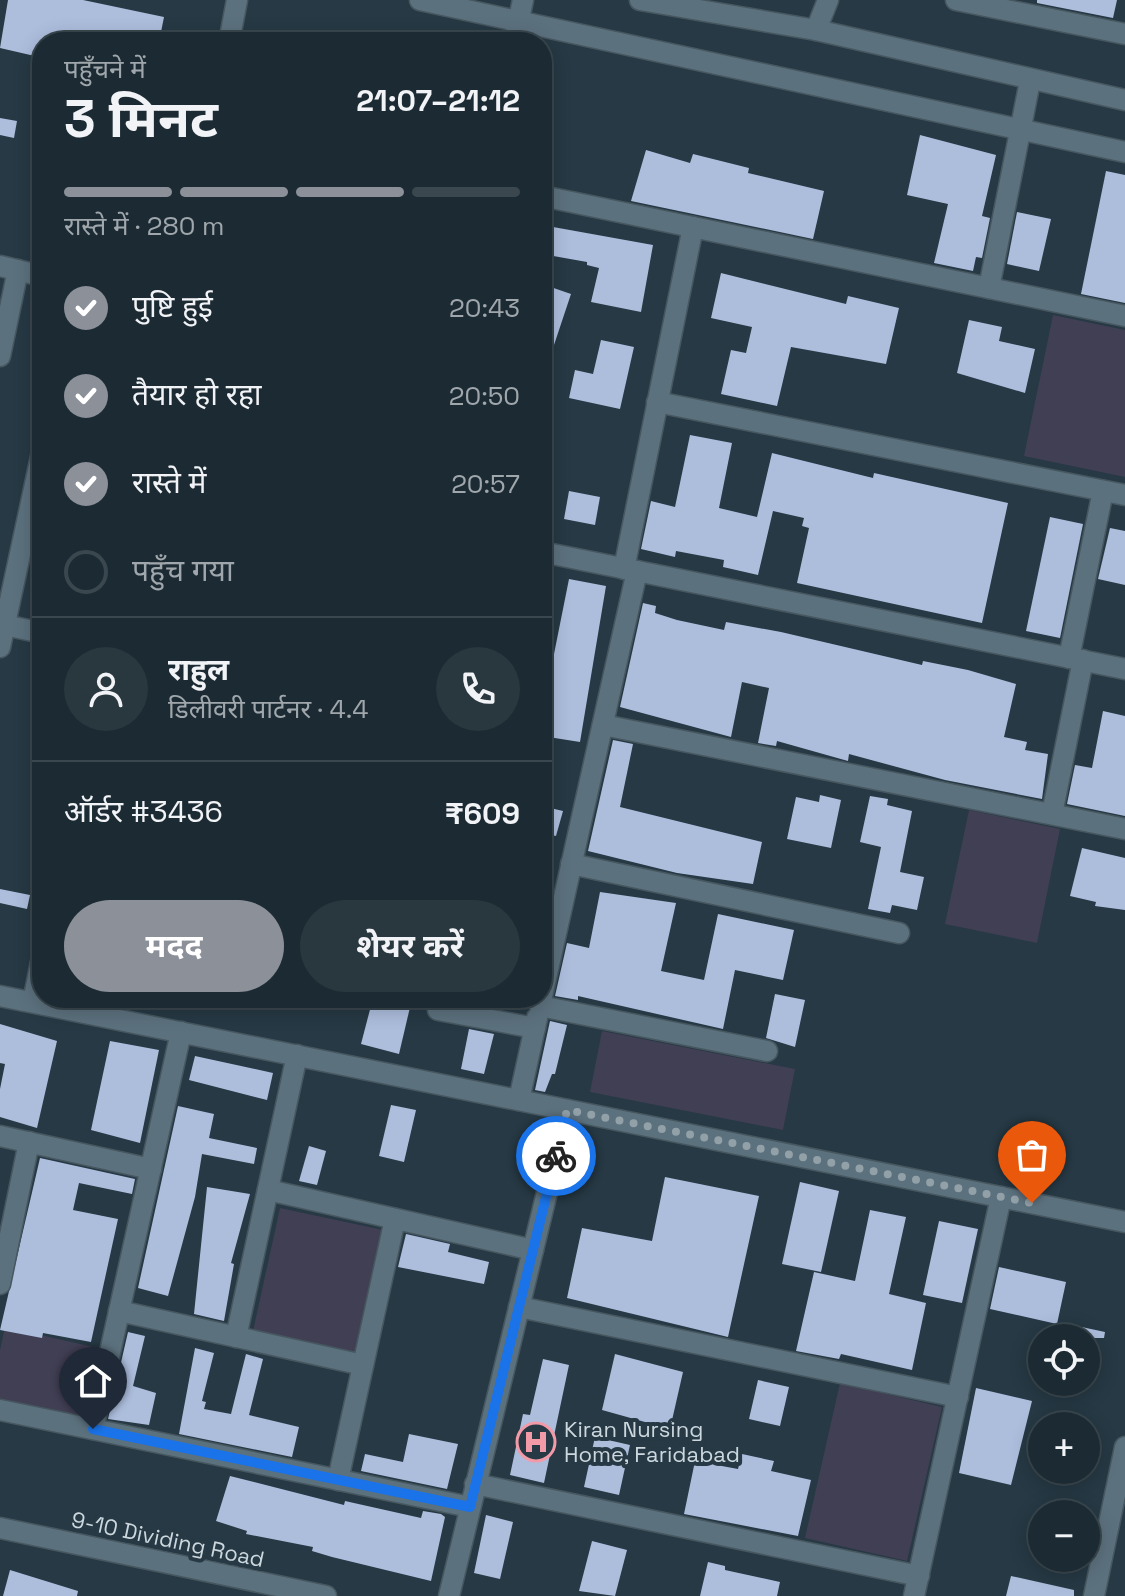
<!DOCTYPE html>
<html lang="hi">
<head>
<meta charset="utf-8">
<style>
  body { margin:0; font-family:"Space Grotesk","Noto Sans Devanagari",sans-serif; background:#29373f; color:#f1f3f6; height:100vh; display:flex; flex-direction:column; font-size:30px; white-space:nowrap }
  * { box-sizing:border-box; margin:0 }
  p { font-size:26px; color:#a0a7ac }
  .icon { flex:none; width:44px; height:44px; fill:none; stroke:currentColor; stroke-width:2; stroke-linecap:round; stroke-linejoin:round }
  .map { position:relative; flex:1; overflow:hidden }
  .details { position:absolute; left:32px; top:32px; width:520px; height:976px; display:flex; flex-direction:column; background:#1c2b33; border-radius:32px; box-shadow:0 4px 20px #0003,0 0 0 2px #3a474e }
  .details>* { flex:none }
  .controls { position:absolute; left:1028px; top:1324px; display:grid; gap:16px }
  .controls a { display:grid; place-items:center; width:72px; height:72px; border-radius:50%; background:#1c2b33; box-shadow:0 4px 20px #0003,0 0 0 2px #3a474e; font-size:40px }
  .pin { position:absolute; display:grid; place-items:center; width:68px; height:68px; color:#fff; margin:-82px -34px; border-radius:50% 50% 50% 0; rotate:-45deg; box-shadow:0 0 8px #0007 }
  .pin .icon { rotate:45deg }
  .courier { position:absolute; display:grid; place-items:center; width:80px; height:80px; margin:-40px; border:6px solid #1a73e8; border-radius:50%; background:#fff; color:#222; box-shadow:0 2px 10px #0007 }
  .overview em { font-style:normal; font-weight:700 }
  .overview div { display:flex; flex-direction:column-reverse }
  .overview { display:flex; align-items:center; justify-content:space-between; height:136px; padding:0 32px }
  h1 { font-size:52px; font-weight:700; line-height:60px }
  .bar { display:grid; grid-template-columns:repeat(4,1fr); gap:12px 8px; align-content:center; height:96px; padding:0 32px }
  .bar i { height:10px; border-radius:6px; background:#3a474e }
  .bar .selected { background:#8c9099 }
  .bar p { grid-column:span 4 }
  .line { display:flex; align-items:center; gap:20px; padding:0 32px; border-top:2px solid #3a474e }
  .line div { flex:1 }
  .round { display:grid; place-items:center; flex:none; width:84px; height:84px; border-radius:42px; background:#29373f }
  ol { padding:0 32px; list-style:none }
  li { display:flex; align-items:center; gap:24px; height:88px }
  li p { margin-inline-start:auto }
  li .icon { padding:8px; border-radius:50%; background:#8c9099; color:#fff; stroke-width:4 }
  li:last-child { color:#a0a7ac }
  li i { width:44px; height:44px; border:4px solid #3a474e; border-radius:50% }
  .primary-button { display:flex; gap:16px; margin-top:auto; padding:16px 32px }
  .primary-button a { flex:1; height:92px; border-radius:48px; background:#8c9099; color:#fff; font-size:32px; font-weight:700; line-height:92px; text-align:center }
  .primary-button a+a { background:#29373f; color:#f1f3f6 }
  .map>svg:first-child { display:block }
  .green { fill:#413f54 }
  .building { fill:#adbedd }
  .lines { fill:none; stroke-linecap:round; stroke-linejoin:round }
  .minor-casing { stroke:#465760; stroke-width:23 }
  .minor { stroke:#5c717e; stroke-width:20 }
  .done { stroke:#92a0a8; stroke-width:8; stroke-dasharray:0 14.4 }
  .route { stroke:#1a73e8; stroke-width:10 }
  .labels { text-anchor:middle; stroke-width:8; stroke-linejoin:round; paint-order:stroke }
  .poi-label { font-size:22px; fill:#ccd7de; stroke:#263944; text-anchor:start }
  .street-label { font-size:22px; fill:#ccd7de; stroke:#263944 }
</style>
</head>
<body>
<div class="map">
<svg width="1125" height="1596" viewBox="0 0 1125 1596">
  <rect width="100%" height="100%" fill="#263944"/>
  <!-- green -->
  <g class="green">
    <polygon points="1053,315 1125,330 1125,477 1024,456"/>
    <polygon points="969,810 1060,829 1037,943 945,924"/>
    <polygon points="602,1031 795,1069 783,1130 590,1092"/>
    <polygon points="280,1208 383,1230 356,1354 253,1331"/>
    <polygon points="5,1327 98,1348 83,1417 0,1399 0,1350"/>
    <polygon points="840,1383 942,1407 907,1561 805,1538"/>
  </g>
  <!-- building -->
  <g class="building">
    <polygon points="8,0 83,0 164,17 159,42 42,42 39,57 0,48"/>
    <polygon points="1037,0 1117,0 1113,18 1037,3"/>
    <polygon points="0,118 17,121 14,138 0,135"/>
    <polygon points="920,135 996,155 982,216 990,218 982,258 976,257 973,271 934,263 948,204 907,195"/>
    <polygon points="646,150 690,163 693,154 749,168 748,173 824,191 813,239 631,201"/>
    <polygon points="1106,171 1125,175 1125,303 1081,294"/>
    <polygon points="1017,212 1051,219 1039,271 1007,264"/>
    <polygon points="542,225 653,245 641,312 591,302 599,268 587,265 587,262 542,254"/>
    <polygon points="721,273 846,304 848,296 899,308 886,364 791,347 777,406 721,394 731,350 746,353 752,327 711,318"/>
    <polygon points="542,284 571,294 544,375 542,375"/>
    <polygon points="969,320 1002,327 999,341 1035,349 1025,393 957,373"/>
    <polygon points="601,340 634,347 620,409 569,398 575,370 593,374"/>
    <polygon points="690,435 732,443 719,508 757,517 772,453 873,478 874,473 1008,503 982,623 797,583 809,528 802,526 804,518 773,511 758,575 723,567 724,560 676,551 675,557 641,549 651,501 675,507"/>
    <polygon points="569,491 600,497 595,525 564,519"/>
    <polygon points="1050,517 1083,524 1060,638 1026,631"/>
    <polygon points="1110,528 1125,531 1125,585 1098,579"/>
    <polygon points="569,579 606,586 580,742 542,736 549,663 552,664"/>
    <polygon points="643,603 656,606 655,613 677,620 724,630 726,622 781,632 922,665 923,661 968,670 1016,684 1004,737 1027,742 1025,750 1048,754 1042,799 945,780 849,754 848,761 777,741 776,746 758,743 769,688 742,682 731,737 620,707"/>
    <polygon points="1103,711 1125,716 1125,816 1067,804 1075,765 1092,768"/>
    <polygon points="613,740 633,744 620,807 762,842 753,884 677,873 588,851"/>
    <polygon points="820,795 841,800 831,848 787,839 796,797 819,802"/>
    <polygon points="870,796 888,799 887,805 912,811 900,872 924,877 917,910 892,905 890,913 868,909 881,847 860,842"/>
    <polygon points="542,806 563,811 556,836 542,833"/>
    <polygon points="1082,848 1125,858 1125,910 1095,906 1096,902 1070,896"/>
    <polygon points="0,889 30,895 27,909 0,903"/>
    <polygon points="600,892 676,903 661,971 704,980 718,914 794,930 783,980 735,970 723,1029 578,996 578,1000 555,996 567,943 589,948"/>
    <polygon points="775,994 805,1000 795,1047 766,1038"/>
    <polygon points="373,998 411,1003 399,1054 361,1044"/>
    <polygon points="550,1021 567,1025 555,1074 552,1074 545,1092 535,1090"/>
    <polygon points="0,1024 57,1041 37,1128 0,1117 0,1089 5,1064 0,1063"/>
    <polygon points="469,1029 494,1034 484,1074 461,1069"/>
    <polygon points="110,1041 159,1050 140,1143 91,1130"/>
    <polygon points="195,1056 273,1073 267,1100 189,1080"/>
    <polygon points="391,1105 416,1110 404,1162 379,1156"/>
    <polygon points="178,1106 214,1114 209,1138 257,1148 254,1164 202,1154 195,1197 168,1296 138,1288"/>
    <polygon points="309,1146 326,1151 317,1185 299,1181"/>
    <polygon points="40,1158 135,1179 132,1194 79,1183 73,1210 118,1219 91,1342 43,1333 42,1338 0,1330"/>
    <polygon points="665,1177 759,1196 728,1337 567,1298 582,1228 652,1241"/>
    <polygon points="800,1182 839,1191 821,1272 782,1264"/>
    <polygon points="207,1187 250,1194 231,1263 234,1264 224,1321 194,1314"/>
    <polygon points="870,1210 906,1217 889,1294 926,1303 912,1370 841,1354 839,1359 796,1351 814,1272 855,1281"/>
    <polygon points="939,1221 978,1229 962,1303 923,1295"/>
    <polygon points="406,1234 450,1244 448,1252 489,1262 484,1284 398,1267"/>
    <polygon points="999,1267 1066,1282 1057,1324 990,1309"/>
    <polygon points="1063,1323 1105,1332 1104,1338 1060,1338"/>
    <polygon points="128,1332 145,1336 133,1386 156,1393 149,1425 108,1419"/>
    <polygon points="195,1348 214,1353 202,1401 206,1402 204,1409 231,1414 246,1354 263,1359 249,1415 299,1427 292,1457 179,1434"/>
    <polygon points="615,1354 683,1372 670,1429 602,1410"/>
    <polygon points="543,1359 569,1365 544,1483 510,1475 523,1414 530,1415"/>
    <polygon points="758,1380 789,1387 780,1426 749,1419"/>
    <polygon points="976,1388 1032,1401 1011,1485 959,1473"/>
    <polygon points="409,1434 458,1444 447,1489 361,1471 365,1454 403,1462"/>
    <polygon points="595,1437 630,1445 619,1495 584,1487"/>
    <polygon points="742,1454 774,1461 771,1471 811,1480 798,1536 684,1514 695,1461 738,1469"/>
    <polygon points="230,1476 344,1505 345,1501 421,1518 423,1511 441,1514 445,1517 431,1581 332,1557 312,1551 313,1547 246,1534 247,1531 216,1521"/>
    <polygon points="486,1515 513,1522 500,1579 474,1573"/>
    <polygon points="592,1541 627,1550 615,1596 579,1591"/>
    <polygon points="708,1562 725,1566 725,1570 780,1582 777,1596 700,1596"/>
    <polygon points="10,1570 78,1591 77,1596 3,1596"/>
    <polygon points="1011,1576 1074,1590 1074,1596 1006,1596"/>
  </g>
  <g class="lines">
    <!-- minor casing -->
    <g class="minor-casing">
      <g id="minor">
        <polyline points="420,0 1125,152"/>
        <polyline points="640,0 816,30 1125,100"/>
        <polyline points="956,0 1125,34"/>
        <polyline points="816,30 828,0"/>
        <polyline points="229,42 237,0"/>
        <polyline points="514,42 523,0"/>
        <polyline points="542,196 1125,316"/>
        <polyline points="0,266 42,276"/>
        <polyline points="989,288 1030,81"/>
        <polyline points="0,356 18,270"/>
        <polyline points="657,402 1125,495"/>
        <polyline points="542,552 1125,669"/>
        <polyline points="624,569 693,227"/>
        <polyline points="0,624 42,633"/>
        <polyline points="0,647 42,452"/>
        <polyline points="1069,658 1103,491"/>
        <polyline points="603,725 1125,829"/>
        <polyline points="1052,814 1083,660"/>
        <polyline points="571,864 899,933"/>
        <polyline points="0,996 1125,1222"/>
        <polyline points="542,996 637,571"/>
        <polyline points="440,998 438,1010 535,1028"/>
        <polyline points="33,1002 42,957"/>
        <polyline points="540,1006 767,1051"/>
        <polyline points="519,1100 537,1018"/>
        <polyline points="0,1136 151,1169"/>
        <polyline points="268,1190 533,1250"/>
        <polyline points="0,1284 29,1142"/>
        <polyline points="519,1307 958,1397"/>
        <polyline points="119,1311 363,1365"/>
        <polyline points="236,1337 297,1055"/>
        <polyline points="0,1410 470,1507"/>
        <polyline points="93,1429 181,1032"/>
        <polyline points="338,1480 395,1219"/>
        <polyline points="475,1484 919,1576"/>
        <polyline points="0,1528 326,1596"/>
        <polyline points="449,1596 567,1110"/>
        <polyline points="914,1596 1001,1197"/>
        <polyline points="1094,1596 1125,1447"/>
      </g>
    </g>
    <!-- minor -->
    <use href="#minor" class="minor"/>
  </g>
  <g class="lines">
    <!-- done -->
    <polyline class="done" points="556,1156 567,1110 1032,1203"/>
    <!-- route -->
    <polyline class="route" points="93,1429 470,1507 556,1156"/>
  </g>
  <!-- icons -->
  <defs>
    <g id="hospital-ring" transform="scale(2)"><circle r="9.5" fill="#263944" stroke="#f39aa8" stroke-width="1.5"/><path d="M-5-5h3v3.5h4V-5h3V5h-3V1.5h-4V5h-3Z" fill="#f39aa8"/></g>
  </defs>
  <g fill-rule="evenodd">
    <use href="#hospital-ring" x="536" y="1442"/>
  </g>
  <g class="labels">
    <!-- poi labels -->
    <g class="poi-label">
      <text x="564" y="1437">Kiran Nursing<tspan x="564" dy="25">Home, Faridabad</tspan></text>
    </g>
    <!-- street labels -->
    <g class="street-label">
      <text transform="translate(168 1539) rotate(12)" y="8">9-10 Dividing Road</text>
    </g>
  </g>
</svg>
<div class="controls">
<a><svg class="icon" aria-label="locate" viewBox="0 0 24 24"><circle cx="12" cy="12" r="6"/><path d="M12 2v4M12 18v4M2 12h4M18 12h4"/></svg></a>
<a>+</a>
<a>−</a>
</div>
<div class="pin" style="left:1032px;top:1203px;background:#ea580c"><svg class="icon" aria-label="bag" viewBox="0 0 24 24"><path d="M5 8h14l-1 12H6zM9 8a3 3 0 0 1 6 0"/></svg></div>
<div class="pin" style="left:93px;top:1429px;background:#1f2937"><svg class="icon" aria-label="home" viewBox="0 0 24 24"><path d="M3 11l9-7 9 7M6 9v11h12V9"/></svg></div>
<div class="courier" style="left:556px;top:1156px"><svg class="icon" aria-label="bike" viewBox="0 0 24 24"><circle cx="6" cy="16" r="4"/><circle cx="18" cy="16" r="4"/><path d="M6 16l4-8h5l3 8M10 8l3 8H6M13 5h3"/></svg></div>
<section class="details">
<div class="overview"><div><h1>3 मिनट</h1><p>पहुँचने में</p></div><em>21:07–21:12</em></div>
<div class="bar"><i class="selected"></i><i class="selected"></i><i class="selected"></i><i></i><p>रास्ते में · 280 m</p></div>
<ol>
<li><svg class="icon" aria-label="check" viewBox="0 0 24 24"><path d="M5 12l5 5 9-10"/></svg>पुष्टि हुई<p>20:43</p></li>
<li><svg class="icon" aria-label="check" viewBox="0 0 24 24"><path d="M5 12l5 5 9-10"/></svg>तैयार हो रहा<p>20:50</p></li>
<li><svg class="icon" aria-label="check" viewBox="0 0 24 24"><path d="M5 12l5 5 9-10"/></svg>रास्ते में<p>20:57</p></li>
<li><i></i>पहुँच गया</li>
</ol>
<div class="line" style="height:144px"><a class="round"><svg class="icon" aria-label="person" viewBox="0 0 24 24"><circle cx="12" cy="8" r="4"/><path d="M4 21q1-7 8-7t8 7"/></svg></a><div><b>राहुल</b><p>डिलीवरी पार्टनर · 4.4</p></div><a class="round"><svg class="icon" aria-label="phone" viewBox="0 0 24 24"><path d="M5 4h4l2 5-3 2q2 4 5 5l2-3 5 2v4C11 20 4 13 5 4z"/></svg></a></div>
<div class="line" style="height:104px"><div>ऑर्डर #3436</div><b>₹609</b></div>
<div class="primary-button"><a>मदद</a><a>शेयर करें</a></div>
</section>
</div>
</body>
</html>
